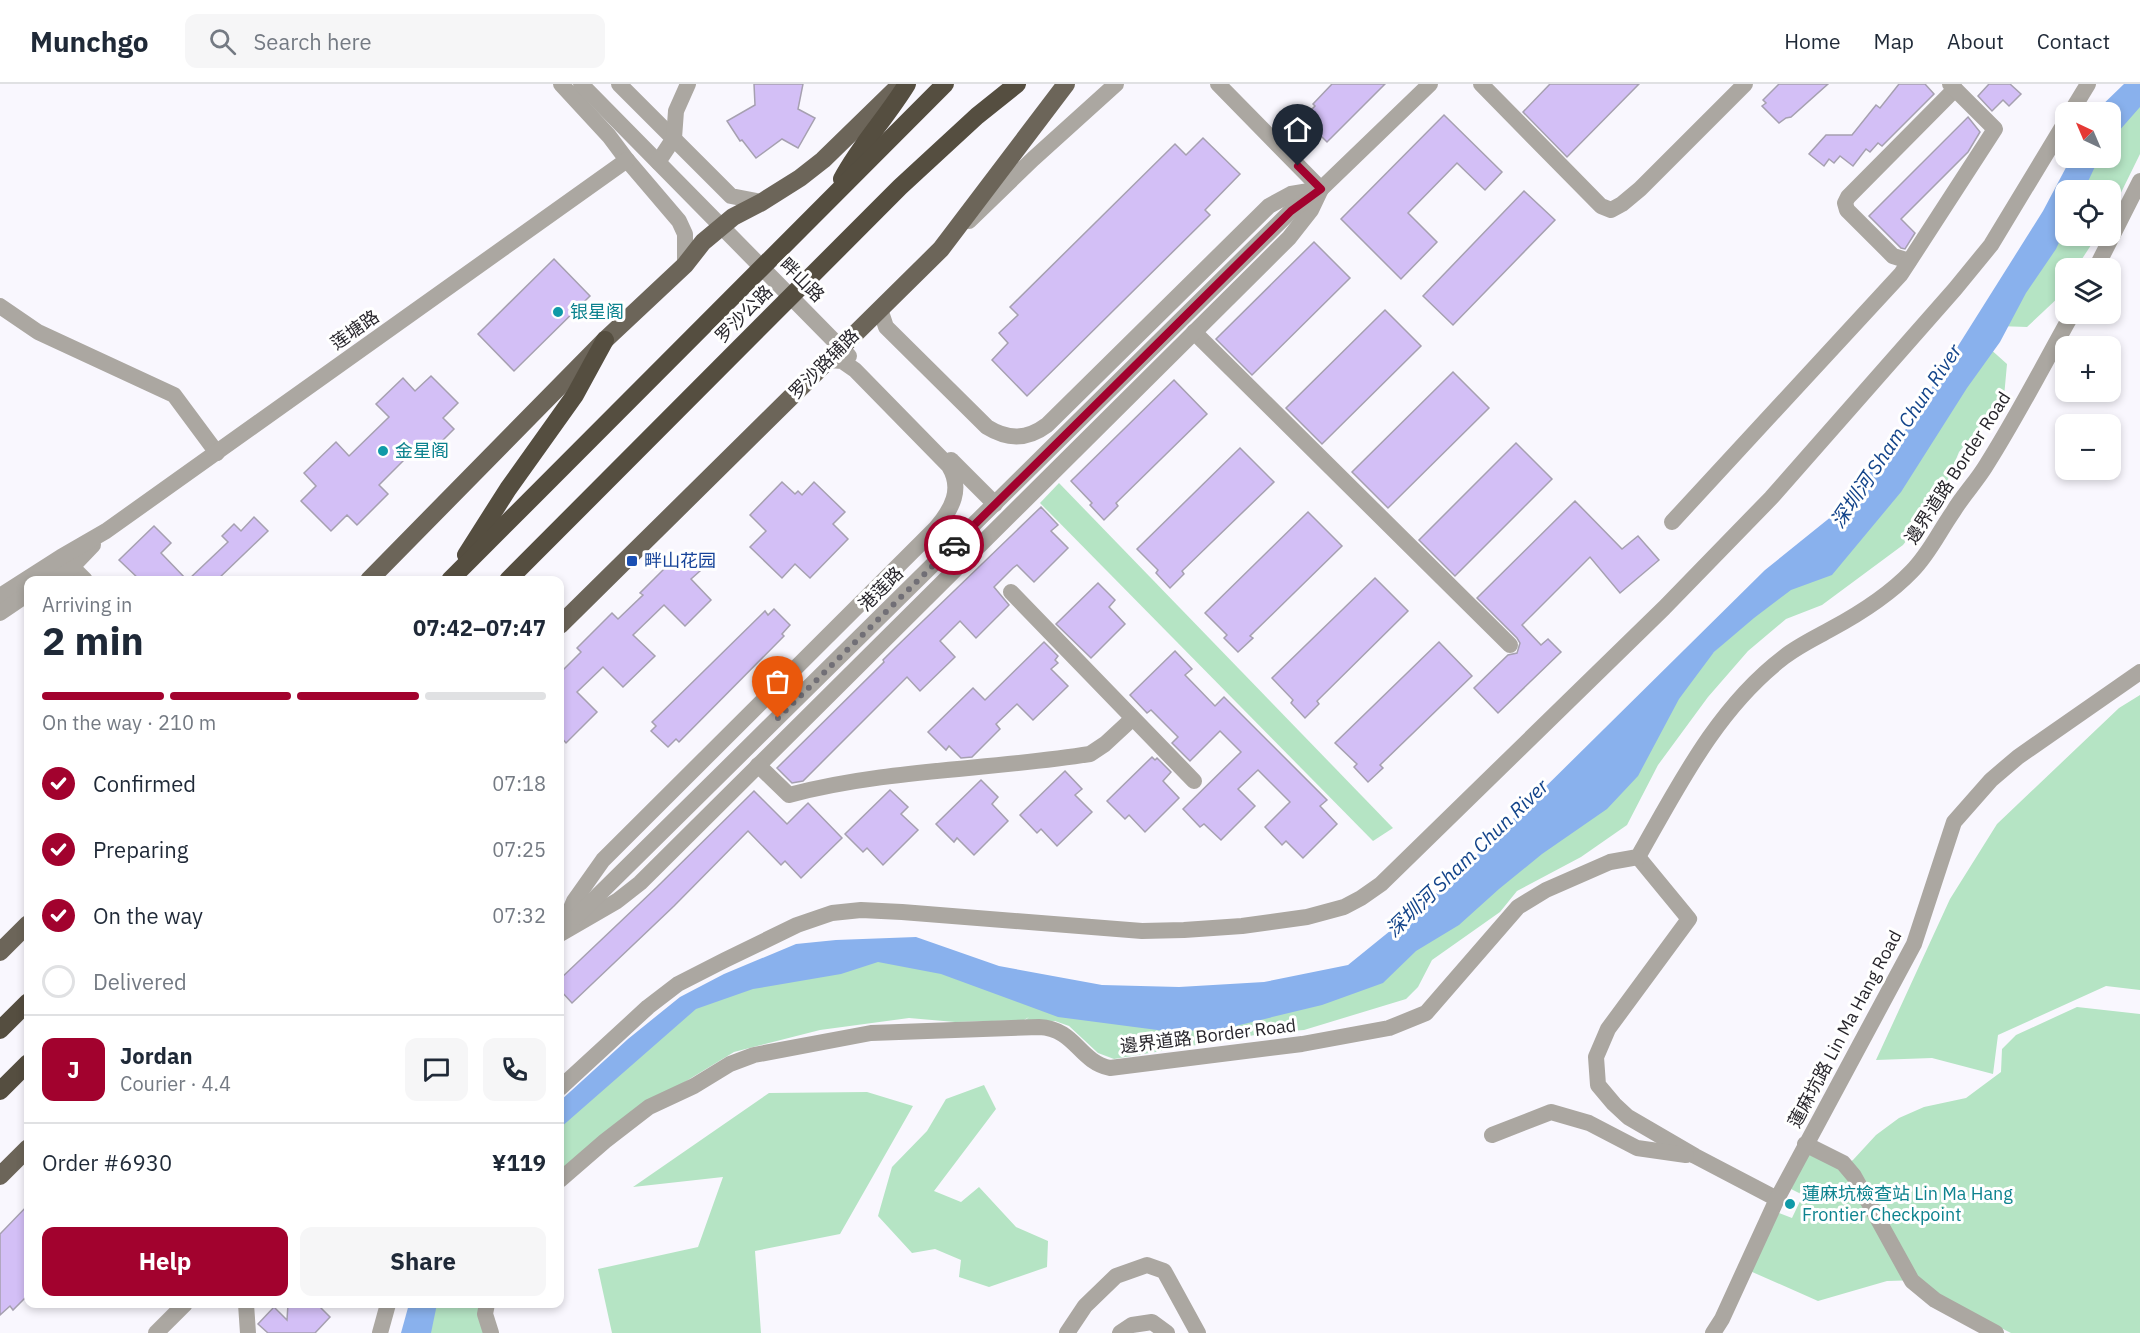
<!DOCTYPE html>
<html lang="en">
<head>
<meta charset="utf-8">
<style>
  body { margin:0; font-family:"IBM Plex Sans","Noto Sans SC",sans-serif; background:#f6f6f7; color:#1f2937; height:100vh; display:flex; flex-direction:column; font-size:22px; white-space:nowrap }
  * { box-sizing:border-box; margin:0 }
  p { font-size:20px; color:#747a83 }
  .icon { flex:none; width:33px; height:33px; fill:none; stroke:currentColor; stroke-width:2; stroke-linecap:round; stroke-linejoin:round }
  .map { position:relative; flex:1; overflow:hidden }
  .sheet { position:absolute; left:24px; top:492px; width:540px; height:732px; display:flex; flex-direction:column; background:#fff; border-radius:12px; box-shadow:0 3px 9px #0003 }
  .sheet>* { flex:none }
  .needle { width:39px; rotate:316deg }
  .buttons { position:absolute; left:2055px; top:18px; display:grid; gap:12px }
  .buttons a { display:grid; place-items:center; width:66px; height:66px; border-radius:12px; background:#fff; box-shadow:0 3px 9px #0003; font-size:30px }
  .pin { position:absolute; display:grid; place-items:center; width:51px; height:51px; color:#fff; margin:-62px -26px; border-radius:50% 50% 50% 0; rotate:-45deg; box-shadow:0 0 6px #0007 }
  .pin .icon { rotate:45deg }
  .courier { position:absolute; display:grid; place-items:center; width:60px; height:60px; margin:-30px; border:4px solid #a2022e; border-radius:50%; background:#fff; color:#222; box-shadow:0 2px 8px #0007 }
  .headline em { font-style:normal; font-weight:700 }
  .headline div { display:flex; flex-direction:column-reverse }
  .headline { display:flex; align-items:center; justify-content:space-between; height:102px; padding:0 18px }
  h1 { font-size:39px; font-weight:700; line-height:45px }
  .bar { display:grid; grid-template-columns:repeat(4,1fr); gap:9px 6px; align-content:center; height:72px; padding:0 18px }
  .bar i { height:8px; border-radius:4px; background:#e0e1e3 }
  .bar .selected { background:#a2022e }
  .bar p { grid-column:span 4 }
  .line { display:flex; align-items:center; gap:15px; padding:0 18px; border-top:2px solid #e0e1e3 }
  .line div { flex:1 }
  .round { display:grid; place-items:center; flex:none; width:63px; height:63px; border-radius:12px; background:#f6f6f7 }
  ol { padding:0 18px; list-style:none }
  li { display:flex; align-items:center; gap:18px; height:66px }
  li p { margin-inline-start:auto }
  li .icon { padding:6px; border-radius:50%; background:#a2022e; color:#fff; stroke-width:4 }
  li:last-child { color:#747a83 }
  li i { width:33px; height:33px; border:3px solid #e0e1e3; border-radius:50% }
  .cta { display:flex; gap:12px; margin-top:auto; padding:12px 18px }
  .cta a { flex:1; height:69px; border-radius:12px; background:#a2022e; color:#fff; font-size:24px; font-weight:700; line-height:69px; text-align:center }
  .cta a+a { background:#f6f6f7; color:#1f2937 }
  header { display:flex; align-items:center; gap:36px; box-sizing:border-box; height:84px; padding:0 30px; background:#fff; border-bottom:2px solid #e0e1e3 }
  header strong { font-size:28px }
  nav { display:flex; gap:33px; margin-inline-start:auto; font-size:21px }
  .search { width:420px; height:54px; background:#f6f6f7; display:flex; align-items:center; gap:15px; box-sizing:border-box; padding:0 21px; border-radius:12px; color:#747a83; font-size:22px }
  .map>svg:first-child { display:block }
  .green { fill:#b5e4c4 }
  .water { fill:#89b1ed }
  .building { fill:#d3bff6; stroke:#a6a0b0; stroke-width:1.5 }
  .lines { fill:none; stroke-linecap:round; stroke-linejoin:round }
  .minor { stroke:#aba7a1; stroke-width:16 }
  .major { stroke:#6c6559; stroke-width:18 }
  .highway { stroke:#554e40; stroke-width:18 }
  .done { stroke:#716f76; stroke-width:6; stroke-dasharray:0 10.8 }
  .route { stroke:#a2022e; stroke-width:8 }
  .culture-dot { fill:#0f9aa8; stroke:#fff; stroke-width:2 }
  .transit-dot { fill:#1a4fb4; stroke:#fff; stroke-width:2 }
  .labels { text-anchor:middle; stroke-width:6; stroke-linejoin:round; paint-order:stroke }
  .street-label { font-size:18px; fill:#28262c; stroke:#fff }
  .culture-label { font-size:18px; fill:#0d838f; stroke:#fff; text-anchor:start }
  .transit-label { font-size:18px; fill:#164399; stroke:#fff; text-anchor:start }
  .water-label { font-size:20px; font-style:italic; fill:#13448a; stroke:#fff }
</style>
</head>
<body>
<header>
<strong>Munchgo</strong>
<div class="search"><svg class="icon" aria-label="search" viewBox="0 0 24 24"><circle cx="10" cy="10" r="6"/><path d="M15 15l6 6"/></svg>Search here</div>
<nav><a>Home</a><a>Map</a><a>About</a><a>Contact</a></nav>
</header>
<div class="map">
<svg width="2140" height="1249" viewBox="0 0 2140 1249">
  <rect width="100%" height="100%" fill="#f9f7fe"/>
  <!-- green -->
  <g class="green">
    <polygon points="2140,18 2140,70 2111,129 2110,106 2081,106 2096,74 2110,74 2111,51"/>
    <polygon points="2065,134 2066,152 2097,152 2076,184 2066,184 2065,202 2061,211 2027,243 1998,242"/>
    <polygon points="1988,263 2007,280 2004,313 1959,368 1941,412 1903,461 1822,521 1786,535 1748,567 1708,613 1658,681 1627,741 1581,773 1517,807 1500,828 1432,876 1418,903 1406,915 1304,946 1267,949 1114,975 1098,969 1069,942 1055,937 1023,938 1029,933 1024,936 955,938 909,934 820,946 734,968 632,1030 560,1100 560,1026 717,908 857,868 1052,914 1325,907 1550,718 1800,489"/>
    <polygon points="1059,399 1393,744 1373,757 1040,419"/>
    <polygon points="2140,611 2140,906 2106,902 1998,951 1993,990 1932,974 1876,976 1950,815 1997,740 2119,624"/>
    <polygon points="2077,923 2140,930 2140,1249 2011,1249 1945,1216 1919,1196 1887,1197 1818,1217 1750,1187 1779,1129 1792,1134 1803,1111 1791,1105 1808,1070 1838,1084 1853,1076 1876,1051 1899,1034 1924,1023 1966,1014 2001,988 2002,965 2016,951"/>
    <polygon points="984,1001 996,1025 934,1107 961,1118 979,1103 1016,1143 1048,1157 1047,1183 989,1203 959,1193 961,1176 935,1165 912,1169 878,1132 892,1083 927,1047 946,1015"/>
    <polygon points="867,1008 913,1022 840,1150 755,1167 761,1249 612,1249 598,1185 698,1163 723,1093 633,1103 769,1009"/>
    <polygon points="421,1220 489,1220 495,1249 417,1249"/>
  </g>
  <!-- water -->
  <g class="water">
    <polygon points="2124,0 2140,0 2140,23 2111,56 2110,28 2095,28"/>
    <polygon points="2071,74 2099,74 2084,106 2066,106 2065,146 2056,165 2026,209 2000,258 1967,304 1901,408 1832,491 1791,506 1754,534 1714,568 1679,615 1638,692 1607,725 1542,770 1499,805 1459,841 1416,867 1383,899 1322,921 1219,946 1165,947 1058,933 941,890 878,878 841,890 753,905 696,925 560,1044 560,1017 628,955 680,913 724,890 796,860 836,856 916,853 999,882 1102,901 1179,903 1264,898 1348,881 1443,804 1765,486 1832,432 1902,351 2043,127"/>
    <polygon points="409,1220 437,1220 431,1249 401,1249"/>
  </g>
  <!-- building -->
  <g class="building">
    <polygon points="754,0 803,0 798,25 815,34 798,64 782,55 756,74 742,56 740,57 727,37 755,21"/>
    <polygon points="1332,0 1385,0 1327,58 1303,34 1315,22 1313,20"/>
    <polygon points="1550,0 1639,0 1567,73 1523,28"/>
    <polygon points="1779,0 1828,0 1791,33 1786,34 1779,39 1762,22 1766,19 1763,16"/>
    <polygon points="1899,0 1925,0 1934,10 1882,62 1878,59 1870,68 1866,65 1853,82 1840,72 1834,79 1829,75 1824,82 1809,70 1826,51 1852,51 1876,21 1880,24"/>
    <polygon points="1989,0 2010,0 2021,10 2009,22 2003,16 1992,27 1978,12"/>
    <polygon points="1444,31 1502,88 1485,106 1457,79 1408,129 1437,158 1401,195 1341,135"/>
    <polygon points="1968,33 1980,48 1968,68 1901,135 1915,149 1905,165 1901,164 1869,132"/>
    <polygon points="1203,54 1240,90 1205,126 1210,131 1027,312 992,276 1008,259 999,249 1018,231 1010,223 1175,60 1186,71"/>
    <polygon points="1524,107 1555,136 1453,241 1423,212"/>
    <polygon points="1314,158 1350,194 1252,291 1216,255"/>
    <polygon points="554,175 590,212 514,287 478,250"/>
    <polygon points="1385,226 1421,262 1322,360 1286,324"/>
    <polygon points="1453,288 1489,324 1388,424 1352,388"/>
    <polygon points="431,292 458,319 443,334 454,345 426,373 417,363 379,401 388,410 357,441 347,431 331,447 301,417 316,402 304,389 336,358 349,372 389,333 376,320 403,294 415,307"/>
    <polygon points="1174,296 1207,330 1116,419 1118,422 1104,436 1090,421 1092,419 1071,397"/>
    <polygon points="1516,359 1552,395 1455,492 1419,456"/>
    <polygon points="1240,364 1274,398 1182,487 1184,490 1170,504 1156,489 1158,486 1137,465"/>
    <polygon points="782,398 795,410 798,407 802,411 814,398 845,428 833,440 848,455 810,494 795,480 782,494 750,463 766,447 750,431"/>
    <polygon points="1575,417 1622,465 1638,452 1659,476 1620,509 1590,473 1522,541 1541,561 1548,555 1561,568 1498,629 1474,604 1508,571 1517,569 1520,559 1517,554 1477,514"/>
    <polygon points="1041,423 1058,441 1051,447 1068,464 1034,498 1017,481 1013,484 994,503 1009,521 976,554 960,537 940,557 955,573 920,607 907,593 803,697 792,699 777,684 884,578 883,576 897,562"/>
    <polygon points="1308,428 1342,462 1250,552 1253,554 1238,568 1224,554 1227,551 1205,529"/>
    <polygon points="254,433 268,447 217,496 188,496 228,458 222,452 234,440 241,447"/>
    <polygon points="154,442 171,459 161,469 187,496 140,496 119,476"/>
    <polygon points="687,474 700,487 691,495 711,516 685,542 664,521 633,551 655,572 623,603 603,583 577,608 597,628 566,659 560,652 560,589 581,568 577,564 612,529 618,535 643,511 640,509 673,476 678,482"/>
    <polygon points="1375,494 1408,527 1317,617 1319,620 1305,634 1291,619 1293,616 1272,594"/>
    <polygon points="1098,499 1115,516 1109,523 1125,540 1091,574 1056,540"/>
    <polygon points="774,525 790,541 782,550 784,552 679,658 676,655 668,663 651,647 656,642 652,638 765,527 768,531"/>
    <polygon points="1044,558 1058,572 1055,576 1058,579 1051,585 1068,602 1033,636 1017,620 996,640 1000,645 972,673 961,674 949,662 946,666 928,648 973,604 985,616"/>
    <polygon points="1439,558 1472,592 1380,681 1383,684 1368,698 1354,683 1357,680 1335,659"/>
    <polygon points="1175,567 1192,585 1185,591 1215,622 1224,613 1327,716 1320,722 1337,740 1303,774 1286,757 1282,761 1265,743 1290,718 1258,686 1238,705 1255,722 1221,756 1204,740 1200,743 1183,725 1241,668 1220,647 1190,677 1172,659 1178,653 1151,626 1147,629 1130,611"/>
    <polygon points="1152,673 1155,676 1157,674 1171,688 1163,697 1179,714 1145,748 1129,731 1125,735 1107,717"/>
    <polygon points="1065,687 1082,705 1075,711 1092,728 1057,762 1041,745 1037,749 1020,731"/>
    <polygon points="981,696 998,713 992,720 1008,737 974,771 957,754 954,758 936,740"/>
    <polygon points="890,706 908,723 901,730 918,746 883,781 867,764 863,768 845,750"/>
    <polygon points="754,707 787,740 808,719 842,754 801,794 785,777 781,781 748,747 674,822 572,919 560,906 560,895 657,803"/>
    <polygon points="28,1121 28,1211 13,1226 10,1222 0,1231 0,1150"/>
    <polygon points="288,1220 317,1220 330,1233 315,1249 268,1249 258,1240 274,1223 287,1236"/>
  </g>
  <g class="lines">
    <!-- minor -->
    <g class="minor">
      <polyline points="561,0 609,52 627,76 679,137 685,150 685,181"/>
      <polyline points="581,0 849,272"/>
      <polyline points="619,0 731,112 762,118"/>
      <polyline points="1218,0 1321,105"/>
      <polyline points="1481,0 1601,122 1611,126 1622,120 1640,105 1745,0"/>
      <polyline points="2071,28 2088,0"/>
      <polyline points="658,78 674,54 676,27 688,0"/>
      <polyline points="969,137 1033,75 1116,0"/>
      <polyline points="1909,177 1893,172 1847,126 1845,119 1848,113 1955,5"/>
      <polyline points="2096,184 2140,97"/>
      <polyline points="0,222 38,248 174,311 217,369"/>
      <polyline points="1194,248 1510,561"/>
      <path d="M829 276 842 277 855 286 949 382C963 405 952 425 936 444L603 776 574 817 560 850 617 817 640 799 1289 154 1311 126 1321 105 1291 110 1269 122 1047 341C1027 356 1008 356 987 343L886 243 880 225"/>
      <polyline points="951,376 995,420"/>
      <polyline points="1672,438 1901,190 1995,45 1950,0"/>
      <polyline points="64,475 85,496"/>
      <polyline points="50,496 72,483 93,461"/>
      <polyline points="1011,508 1194,697"/>
      <polyline points="0,512 61,473 106,447 627,76"/>
      <polyline points="0,529 28,510"/>
      <path d="M758 681 789 711C887 685 990 686 1090 670L1105 660 1132 635"/>
      <polyline points="1638,773 1689,835 1608,945 1596,973 1598,1001 1614,1020 1628,1033 1695,1072 1777,1115"/>
      <polyline points="576,833 1291,127 1321,105 1430,0"/>
      <polyline points="560,1004 648,923 678,900 725,876 797,841 832,829 861,826 902,828 1142,847 1184,846 1242,842 1307,833 1344,823 1361,814 1381,800 1664,524 1771,414 1955,205 1991,161 2066,37"/>
      <polyline points="1492,1051 1551,1028 1589,1039 1637,1064 1686,1071"/>
      <polyline points="1805,1060 1843,1079 1854,1092 1912,1197 1935,1216 1996,1249"/>
      <path d="M560 1096 605 1057 649 1023 694 1002 730 980 754 971 871 949 1039 943C1076 945 1078 977 1110 984L1302 960 1389 944 1426 929 1518 823 1546 806 1610 778 1638 773C1679 701 1717 624 1784 573 1798 562 1815 554 1831 545 1859 530 1889 511 1912 487 1929 470 1939 448 1953 428 1963 411 1977 397 1987 380 2018 331 2044 280 2072 230"/>
      <polyline points="246,1220 248,1249"/>
      <polyline points="487,1220 485,1230 491,1249"/>
      <polyline points="156,1249 185,1220"/>
      <polyline points="380,1249 388,1220"/>
      <polyline points="1067,1249 1085,1222 1116,1192 1147,1181 1164,1187 1198,1249"/>
      <polyline points="1120,1249 1132,1241 1152,1238 1167,1249"/>
      <polyline points="1713,1249 1722,1235 1777,1115 1914,860 1954,738 1991,696 2018,673 2140,588"/>
    </g>
    <!-- major -->
    <g class="major">
      <polyline points="369,496 605,256 685,181 703,158 733,133 762,118 800,94 823,76 901,0"/>
      <polyline points="560,541 941,165 1066,0"/>
      <polyline points="0,868 28,840"/>
      <polyline points="0,1092 28,1064"/>
    </g>
    <!-- highway -->
    <g class="highway">
      <path d="M842 95C860 61 887 33 907 0"/>
      <polyline points="466,471 508,405 575,311 605,256"/>
      <polyline points="450,496 945,0"/>
      <polyline points="508,496 900,103 977,32 1017,0"/>
      <polyline points="0,946 28,918"/>
      <polyline points="0,1007 28,979"/>
    </g>
  </g>
  <g class="lines">
    <!-- done -->
    <polyline class="done" points="778,634 954,461"/>
    <!-- route -->
    <polyline class="route" points="954,461 1291,127 1321,105 1298,82"/>
  </g>
  <!-- markers -->
  <g class="culture-dot">
    <circle cx="558" cy="228" r="6"/>
    <circle cx="383" cy="367" r="6"/>
    <circle cx="1790" cy="1120" r="6"/>
  </g>
  <rect class="transit-dot" x="626" y="471" width="12" height="12" rx="3"/>
  <g class="labels">
    <!-- street labels -->
    <g class="street-label">
      <text transform="translate(802 196) rotate(45)" y="6">畔山路</text>
      <text transform="translate(744 230) rotate(-45)" y="6">罗沙公路</text>
      <text transform="translate(355 246) rotate(-35)" y="6">莲塘路</text>
      <text transform="translate(824 280) rotate(-45)" y="6">罗沙路辅路</text>
      <text transform="translate(1958 384) rotate(-57)" y="6">邊界道路 Border Road</text>
      <text transform="translate(881 505) rotate(-45)" y="6">港莲路</text>
      <text transform="translate(1845 945) rotate(-62)" y="6">蓮麻坑路 Lin Ma Hang Road</text>
      <text transform="translate(1208 952) rotate(-7)" y="6">邊界道路 Border Road</text>
    </g>
    <!-- culture labels -->
    <g class="culture-label">
      <text x="570" y="234">银星阁</text>
      <text x="395" y="373">金星阁</text>
      <text x="1802" y="1116">蓮麻坑檢查站 Lin Ma Hang<tspan x="1802" dy="21">Frontier Checkpoint</tspan></text>
    </g>
    <!-- transit labels -->
    <g class="transit-label">
      <text x="644" y="483">畔山花园</text>
    </g>
    <!-- water labels -->
    <g class="water-label">
      <text transform="translate(1896 352) rotate(-56)" y="7">深圳河 Sham Chun River</text>
      <text transform="translate(1467 774) rotate(-44)" y="7">深圳河 Sham Chun River</text>
    </g>
  </g>
</svg>
<div class="buttons">
<a><svg class="needle" viewBox="-14 -14 28 28"><path d="M0-13l5 13h-10z" fill="#e53935"/><path d="M0 13l5-13h-10z" fill="#747a83"/></svg></a>
<a><svg class="icon" aria-label="locate" viewBox="0 0 24 24"><circle cx="12" cy="12" r="6"/><path d="M12 2v4M12 18v4M2 12h4M18 12h4"/></svg></a>
<a><svg class="icon" aria-label="layers" viewBox="0 0 24 24"><path d="M12 4l9 5-9 5-9-5zM3 14l9 5 9-5"/></svg></a>
<a>+</a>
<a>−</a>
</div>
<div class="pin" style="left:778px;top:634px;background:#ea580c"><svg class="icon" aria-label="bag" viewBox="0 0 24 24"><path d="M5 8h14l-1 12H6zM9 8a3 3 0 0 1 6 0"/></svg></div>
<div class="pin" style="left:1298px;top:82px;background:#1f2937"><svg class="icon" aria-label="home" viewBox="0 0 24 24"><path d="M3 11l9-7 9 7M6 9v11h12V9"/></svg></div>
<div class="courier" style="left:954px;top:461px"><svg class="icon" aria-label="car" viewBox="0 0 24 24"><path d="M5 17H2v-5l4-1 3-4h7l3 4 3 1v5h-3M9 17h6M6 11h13"/><circle cx="7" cy="17" r="2"/><circle cx="17" cy="17" r="2"/></svg></div>
<section class="sheet">
<div class="headline"><div><h1>2 min</h1><p>Arriving in</p></div><em>07:42–07:47</em></div>
<div class="bar"><i class="selected"></i><i class="selected"></i><i class="selected"></i><i></i><p>On the way · 210 m</p></div>
<ol>
<li><svg class="icon" aria-label="check" viewBox="0 0 24 24"><path d="M5 12l5 5 9-10"/></svg>Confirmed<p>07:18</p></li>
<li><svg class="icon" aria-label="check" viewBox="0 0 24 24"><path d="M5 12l5 5 9-10"/></svg>Preparing<p>07:25</p></li>
<li><svg class="icon" aria-label="check" viewBox="0 0 24 24"><path d="M5 12l5 5 9-10"/></svg>On the way<p>07:32</p></li>
<li><i></i>Delivered</li>
</ol>
<div class="line" style="height:108px"><b class="round" style="background:#a2022e;color:#fff">J</b><div><b>Jordan</b><p>Courier · 4.4</p></div><a class="round"><svg class="icon" aria-label="chat" viewBox="0 0 24 24"><path d="M4 5h16v11H9l-5 4z"/></svg></a><a class="round"><svg class="icon" aria-label="phone" viewBox="0 0 24 24"><path d="M5 4h4l2 5-3 2q2 4 5 5l2-3 5 2v4C11 20 4 13 5 4z"/></svg></a></div>
<div class="line" style="height:78px"><div>Order #6930</div><b>¥119</b></div>
<div class="cta"><a>Help</a><a>Share</a></div>
</section>
</div>
</body>
</html>
